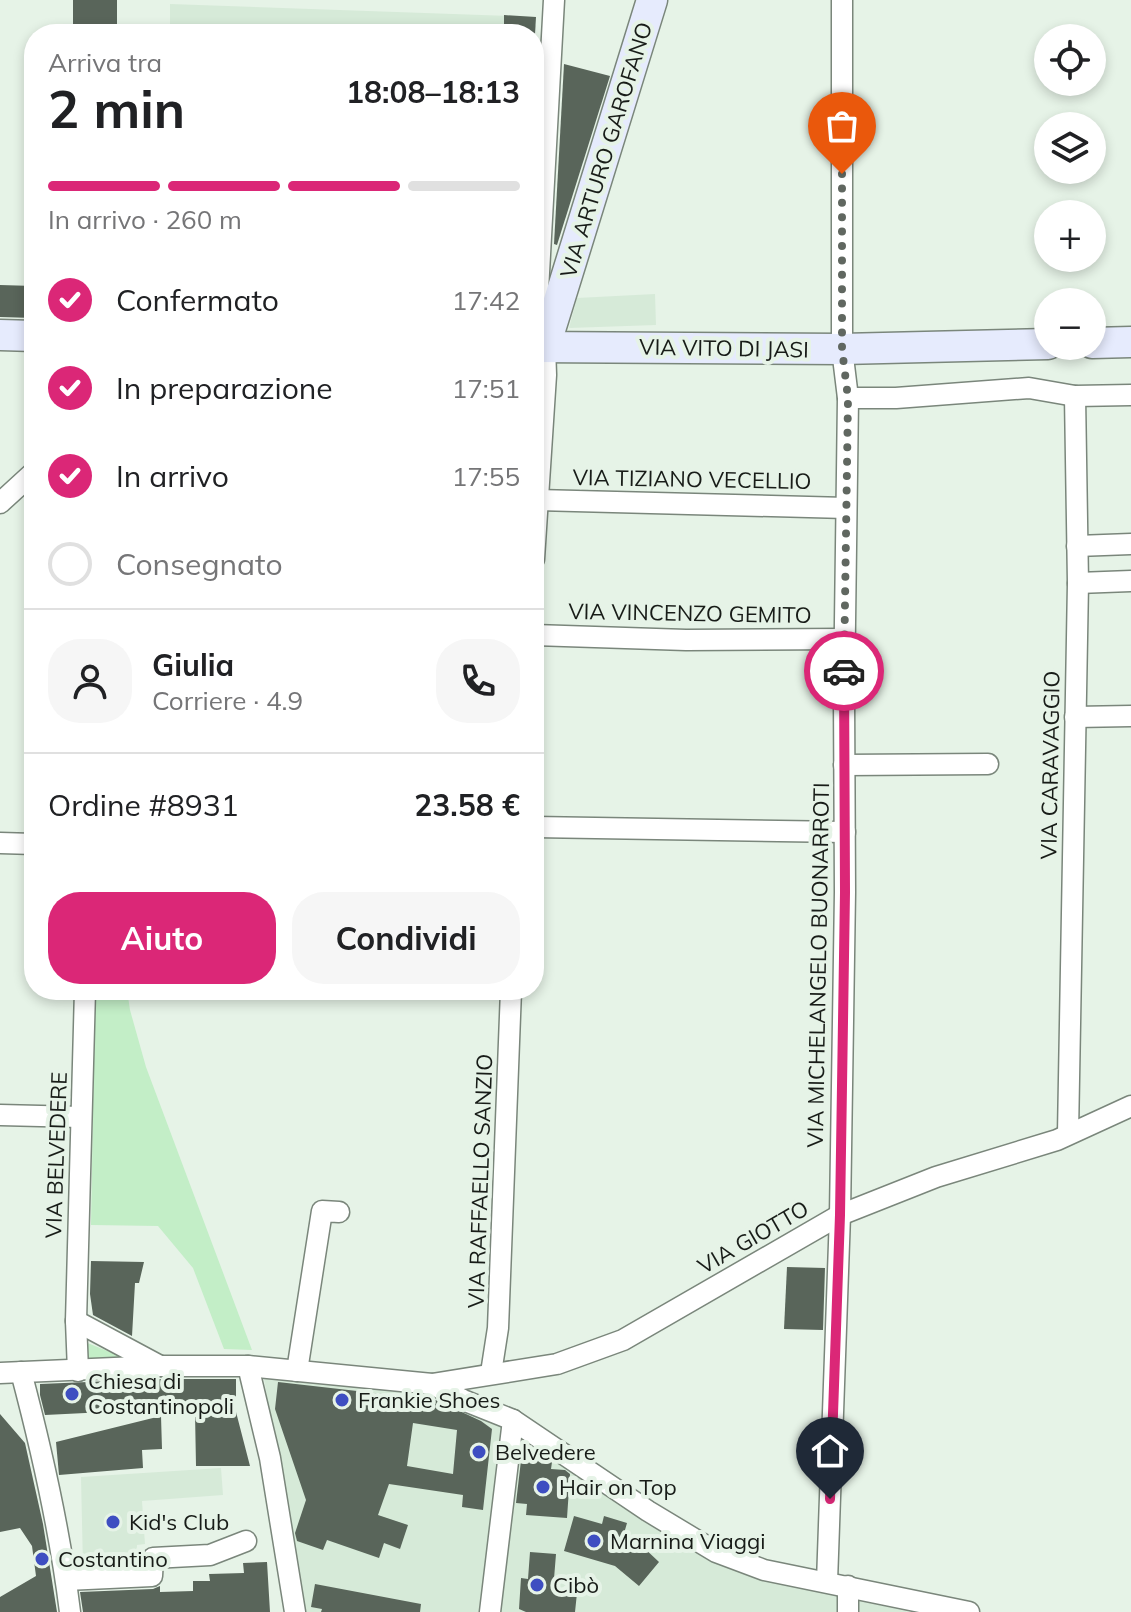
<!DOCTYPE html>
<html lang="it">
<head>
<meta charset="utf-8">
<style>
  body { margin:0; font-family:Mulish,sans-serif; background:#f6f6f6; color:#202124; height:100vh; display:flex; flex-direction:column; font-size:30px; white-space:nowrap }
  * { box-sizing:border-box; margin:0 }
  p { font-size:26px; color:#757577 }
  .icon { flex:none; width:44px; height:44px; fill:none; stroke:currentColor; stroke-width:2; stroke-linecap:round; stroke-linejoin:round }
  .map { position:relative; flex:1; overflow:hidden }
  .details { position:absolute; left:24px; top:24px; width:520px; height:976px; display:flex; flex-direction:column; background:#fff; border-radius:32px; box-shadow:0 4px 12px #0003 }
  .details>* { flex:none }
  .controls { position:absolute; left:1034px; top:24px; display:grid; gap:16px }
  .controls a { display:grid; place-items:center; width:72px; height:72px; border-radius:50%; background:#fff; box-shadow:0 4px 12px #0003; font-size:40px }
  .pin { position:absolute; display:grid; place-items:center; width:68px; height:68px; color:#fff; margin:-82px -34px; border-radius:50% 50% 50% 0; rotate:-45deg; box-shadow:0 0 8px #0007 }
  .pin .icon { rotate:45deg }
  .courier { position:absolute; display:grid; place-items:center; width:80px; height:80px; margin:-40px; border:6px solid #db2777; border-radius:50%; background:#fff; color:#222; box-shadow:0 2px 10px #0007 }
  .head em { font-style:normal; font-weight:700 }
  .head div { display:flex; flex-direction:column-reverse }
  .head { display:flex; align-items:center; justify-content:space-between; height:136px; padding:0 24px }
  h1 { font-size:52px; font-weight:700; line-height:60px }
  .bar { display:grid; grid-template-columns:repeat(4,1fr); gap:12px 8px; align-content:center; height:96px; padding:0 24px }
  .bar i { height:10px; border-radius:6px; background:#e0e0e0 }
  .bar .current { background:#db2777 }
  .bar p { grid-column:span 4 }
  .line { display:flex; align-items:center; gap:20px; padding:0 24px; border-top:2px solid #e0e0e0 }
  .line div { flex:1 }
  .round { display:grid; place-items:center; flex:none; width:84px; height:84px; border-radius:32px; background:#f6f6f6 }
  ol { padding:0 24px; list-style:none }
  li { display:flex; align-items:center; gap:24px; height:88px }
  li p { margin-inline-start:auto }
  li .icon { padding:8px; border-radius:50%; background:#db2777; color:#fff; stroke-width:4 }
  li:last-child { color:#757577 }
  li i { width:44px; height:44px; border:4px solid #e0e0e0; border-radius:50% }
  .primary-button { display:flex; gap:16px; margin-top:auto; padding:16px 24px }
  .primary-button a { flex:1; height:92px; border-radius:32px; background:#db2777; color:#fff; font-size:32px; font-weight:700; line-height:92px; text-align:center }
  .primary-button a+a { background:#f6f6f6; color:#202124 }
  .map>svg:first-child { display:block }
  .built { fill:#d6ead8 }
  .green { fill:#c3eec7 }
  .building { fill:#59655a; fill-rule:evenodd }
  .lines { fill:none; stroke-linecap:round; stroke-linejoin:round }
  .street-casing { stroke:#7a867b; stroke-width:23 }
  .secondary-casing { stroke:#7a867b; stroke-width:33 }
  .street { stroke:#fff; stroke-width:20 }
  .secondary { stroke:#e6ebfd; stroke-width:30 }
  .done { stroke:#606760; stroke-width:8; stroke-dasharray:0 14.4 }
  .route { stroke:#db2777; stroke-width:10 }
  .poi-dot { fill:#3e4ec1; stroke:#e6f3e7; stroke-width:3 }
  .labels { text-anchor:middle; stroke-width:8; stroke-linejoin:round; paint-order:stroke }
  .street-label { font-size:22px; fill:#181c18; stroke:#e6f3e7 }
  .poi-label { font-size:22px; fill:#181c18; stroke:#e6f3e7; text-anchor:start }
</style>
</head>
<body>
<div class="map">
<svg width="1131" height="1612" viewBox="0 0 1131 1612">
  <rect width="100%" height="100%" fill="#e6f3e7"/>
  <!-- built -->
  <g class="built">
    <polygon points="170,4 536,17 534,46 534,34 170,34"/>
    <polygon points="655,294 656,325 569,328 577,298"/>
    <polygon points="263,1372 458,1401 799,1587 910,1612 301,1612"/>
    <polygon points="221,1468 223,1495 142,1501 145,1544 137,1545 136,1563 83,1567 81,1477"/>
  </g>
  <!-- green -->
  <g class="green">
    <polygon points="95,990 127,990 130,1010 146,1067 252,1350 224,1349 193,1268 158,1226 91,1225"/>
    <polygon points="85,1342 135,1362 85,1367"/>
  </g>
  <!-- building -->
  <g class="building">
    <rect x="73" y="0" width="44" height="34"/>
    <polygon points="504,15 536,17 535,34 504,34"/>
    <polygon points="564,64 610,76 557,245 554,244"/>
    <polygon points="0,285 34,286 34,318 0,317"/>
    <polygon points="91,1261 144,1262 139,1283 135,1283 132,1336 93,1315 90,1294"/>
    <polygon points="787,1267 825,1268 823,1330 784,1329"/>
    <polygon points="160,1379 236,1379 236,1412 250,1466 196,1466 195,1413 146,1415 146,1410 45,1415 40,1395 40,1384"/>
    <path d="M278 1382 436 1400 481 1421 492 1429 483 1510 462 1507 463 1495 389 1484 378 1515 408 1525 400 1549 384 1543 379 1558 327 1540 323 1550 297 1541 295 1533 306 1500 275 1409ZM413 1423 457 1430 453 1474 407 1466Z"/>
    <polygon points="0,1414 25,1443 43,1524 57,1612 0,1612 0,1597 36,1576 32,1546 20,1528 0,1532"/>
    <polygon points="161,1416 162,1449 142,1450 143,1468 59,1475 56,1442"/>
    <polygon points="522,1452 538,1454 538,1459 552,1462 551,1469 565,1470 570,1474 567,1518 526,1515 527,1504 516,1503"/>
    <polygon points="574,1516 602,1524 604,1516 627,1523 625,1530 659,1562 639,1586 615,1566 564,1551"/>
    <polygon points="530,1552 556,1554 553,1591 577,1593 575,1612 526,1612 519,1609 521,1578 528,1579"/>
    <polygon points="267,1562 270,1612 83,1612 80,1592 153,1589 160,1586 160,1592 193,1591 193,1581 210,1581 209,1574 244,1573 243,1563"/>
    <polygon points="315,1584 421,1604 420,1612 321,1612 322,1609 311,1607"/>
  </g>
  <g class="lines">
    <!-- street casing -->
    <g class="street-casing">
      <g id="street">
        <polyline points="848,398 896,398 1029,388 1075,396 1131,395"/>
        <polyline points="537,500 846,508"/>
        <polyline points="0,503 34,472"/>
        <polyline points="1077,546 1131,544"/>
        <polyline points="534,559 546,375 545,346 537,309 554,0"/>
        <polyline points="1078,583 1131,581"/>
        <polyline points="534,635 686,640 845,639"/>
        <polyline points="1075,717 1131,716"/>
        <polyline points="844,765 988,764"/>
        <polyline points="534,827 845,832"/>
        <polyline points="0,843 34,844"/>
        <polyline points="0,1115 81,1117"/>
        <polyline points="1068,1134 1078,583 1075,396"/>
        <polyline points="76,1321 160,1366"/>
        <polyline points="248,1366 270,1458 295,1612"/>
        <polyline points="78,1371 76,1321 85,990"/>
        <polyline points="297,1371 322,1211 339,1212"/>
        <path d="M21 1372C42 1451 60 1531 70 1612"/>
        <polyline points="0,1373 160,1366 248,1366 432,1384 557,1364 623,1340 840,1215 936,1177 1057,1140 1131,1106"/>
        <polyline points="491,1373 498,1328 511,990"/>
        <polyline points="432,1384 463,1400 513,1420 648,1511 716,1552 764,1570 969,1612"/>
        <polyline points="66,1580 152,1576 153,1558 210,1555 246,1541"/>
        <polyline points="827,1582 840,1215 845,892 844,696 848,398 842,349 842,0"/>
        <polyline points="848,1586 848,1612"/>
        <polyline points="490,1612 513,1420"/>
      </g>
    </g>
    <!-- secondary casing -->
    <g class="secondary-casing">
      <g id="secondary">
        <polyline points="0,335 34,336"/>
        <polyline points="1092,343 1131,342"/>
        <polyline points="545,346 652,0"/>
        <polyline points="534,347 842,349 1048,344"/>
      </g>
    </g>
    <!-- street -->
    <use href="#street" class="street"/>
    <!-- secondary -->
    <use href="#secondary" class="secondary"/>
  </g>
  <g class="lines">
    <!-- done -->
    <polyline class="done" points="842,174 842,349 848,398 844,671"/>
    <!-- route -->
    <polyline class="route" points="830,1499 840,1215 845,892 844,671"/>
  </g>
  <!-- markers -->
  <g class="poi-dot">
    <circle cx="72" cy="1394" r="8"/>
    <circle cx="342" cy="1400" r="8"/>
    <circle cx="479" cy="1452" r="8"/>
    <circle cx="543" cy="1487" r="8"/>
    <circle cx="113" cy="1522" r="8"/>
    <circle cx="594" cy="1541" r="8"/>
    <circle cx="42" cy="1559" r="8"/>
    <circle cx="537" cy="1585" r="8"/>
  </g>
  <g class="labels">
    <!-- street labels -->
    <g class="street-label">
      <text transform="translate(606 150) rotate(-73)" y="8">VIA ARTURO GAROFANO</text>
      <text transform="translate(724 348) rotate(1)" y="8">VIA VITO DI JASI</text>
      <text transform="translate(692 479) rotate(1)" y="8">VIA TIZIANO VECELLIO</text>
      <text transform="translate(690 613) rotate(1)" y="8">VIA VINCENZO GEMITO</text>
      <text transform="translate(1050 765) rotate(-89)" y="8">VIA CARAVAGGIO</text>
      <text transform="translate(818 965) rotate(-89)" y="8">VIA MICHELANGELO BUONARROTI</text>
      <text transform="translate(56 1155) rotate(-88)" y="8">VIA BELVEDERE</text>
      <text transform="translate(480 1181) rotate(-88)" y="8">VIA RAFFAELLO SANZIO</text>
      <text transform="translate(753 1237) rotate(-30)" y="8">VIA GIOTTO</text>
    </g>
    <!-- poi labels -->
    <g class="poi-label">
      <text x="88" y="1389">Chiesa di<tspan x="88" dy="25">Costantinopoli</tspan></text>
      <text x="358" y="1408">Frankie Shoes</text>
      <text x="495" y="1460">Belvedere</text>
      <text x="559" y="1495">Hair on Top</text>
      <text x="129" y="1530">Kid's Club</text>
      <text x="610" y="1549">Marnina Viaggi</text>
      <text x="58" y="1567">Costantino</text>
      <text x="553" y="1593">Cibò</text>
    </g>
  </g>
</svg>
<div class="controls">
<a><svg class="icon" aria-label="locate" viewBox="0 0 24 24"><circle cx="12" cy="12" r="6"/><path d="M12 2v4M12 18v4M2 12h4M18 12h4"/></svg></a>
<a><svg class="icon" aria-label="layers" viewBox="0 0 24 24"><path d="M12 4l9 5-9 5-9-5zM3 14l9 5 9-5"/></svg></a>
<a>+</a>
<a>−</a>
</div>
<div class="pin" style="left:842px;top:174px;background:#ea580c"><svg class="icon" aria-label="bag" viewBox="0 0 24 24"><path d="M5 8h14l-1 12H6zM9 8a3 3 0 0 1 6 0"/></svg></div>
<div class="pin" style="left:830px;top:1499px;background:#1f2937"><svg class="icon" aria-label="home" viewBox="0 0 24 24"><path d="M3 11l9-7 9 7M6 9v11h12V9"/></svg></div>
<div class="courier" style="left:844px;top:671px"><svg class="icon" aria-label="car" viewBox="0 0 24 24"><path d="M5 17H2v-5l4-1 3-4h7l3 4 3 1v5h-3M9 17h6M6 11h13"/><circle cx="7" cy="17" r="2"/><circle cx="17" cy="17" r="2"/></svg></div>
<section class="details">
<div class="head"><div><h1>2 min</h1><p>Arriva tra</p></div><em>18:08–18:13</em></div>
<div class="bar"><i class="current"></i><i class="current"></i><i class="current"></i><i></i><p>In arrivo · 260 m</p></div>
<ol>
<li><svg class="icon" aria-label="check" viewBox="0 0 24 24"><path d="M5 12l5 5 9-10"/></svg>Confermato<p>17:42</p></li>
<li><svg class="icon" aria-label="check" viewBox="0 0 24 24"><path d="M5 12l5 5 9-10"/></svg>In preparazione<p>17:51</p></li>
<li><svg class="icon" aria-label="check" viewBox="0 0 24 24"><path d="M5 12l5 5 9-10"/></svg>In arrivo<p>17:55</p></li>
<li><i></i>Consegnato</li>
</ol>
<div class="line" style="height:144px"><a class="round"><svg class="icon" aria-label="person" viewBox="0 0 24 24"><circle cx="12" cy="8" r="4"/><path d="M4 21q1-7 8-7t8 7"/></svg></a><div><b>Giulia</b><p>Corriere · 4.9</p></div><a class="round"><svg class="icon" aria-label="phone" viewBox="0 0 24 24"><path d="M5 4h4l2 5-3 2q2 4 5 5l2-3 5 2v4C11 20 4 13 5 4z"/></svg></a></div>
<div class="line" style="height:104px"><div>Ordine #8931</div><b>23.58 €</b></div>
<div class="primary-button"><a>Aiuto</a><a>Condividi</a></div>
</section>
</div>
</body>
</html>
